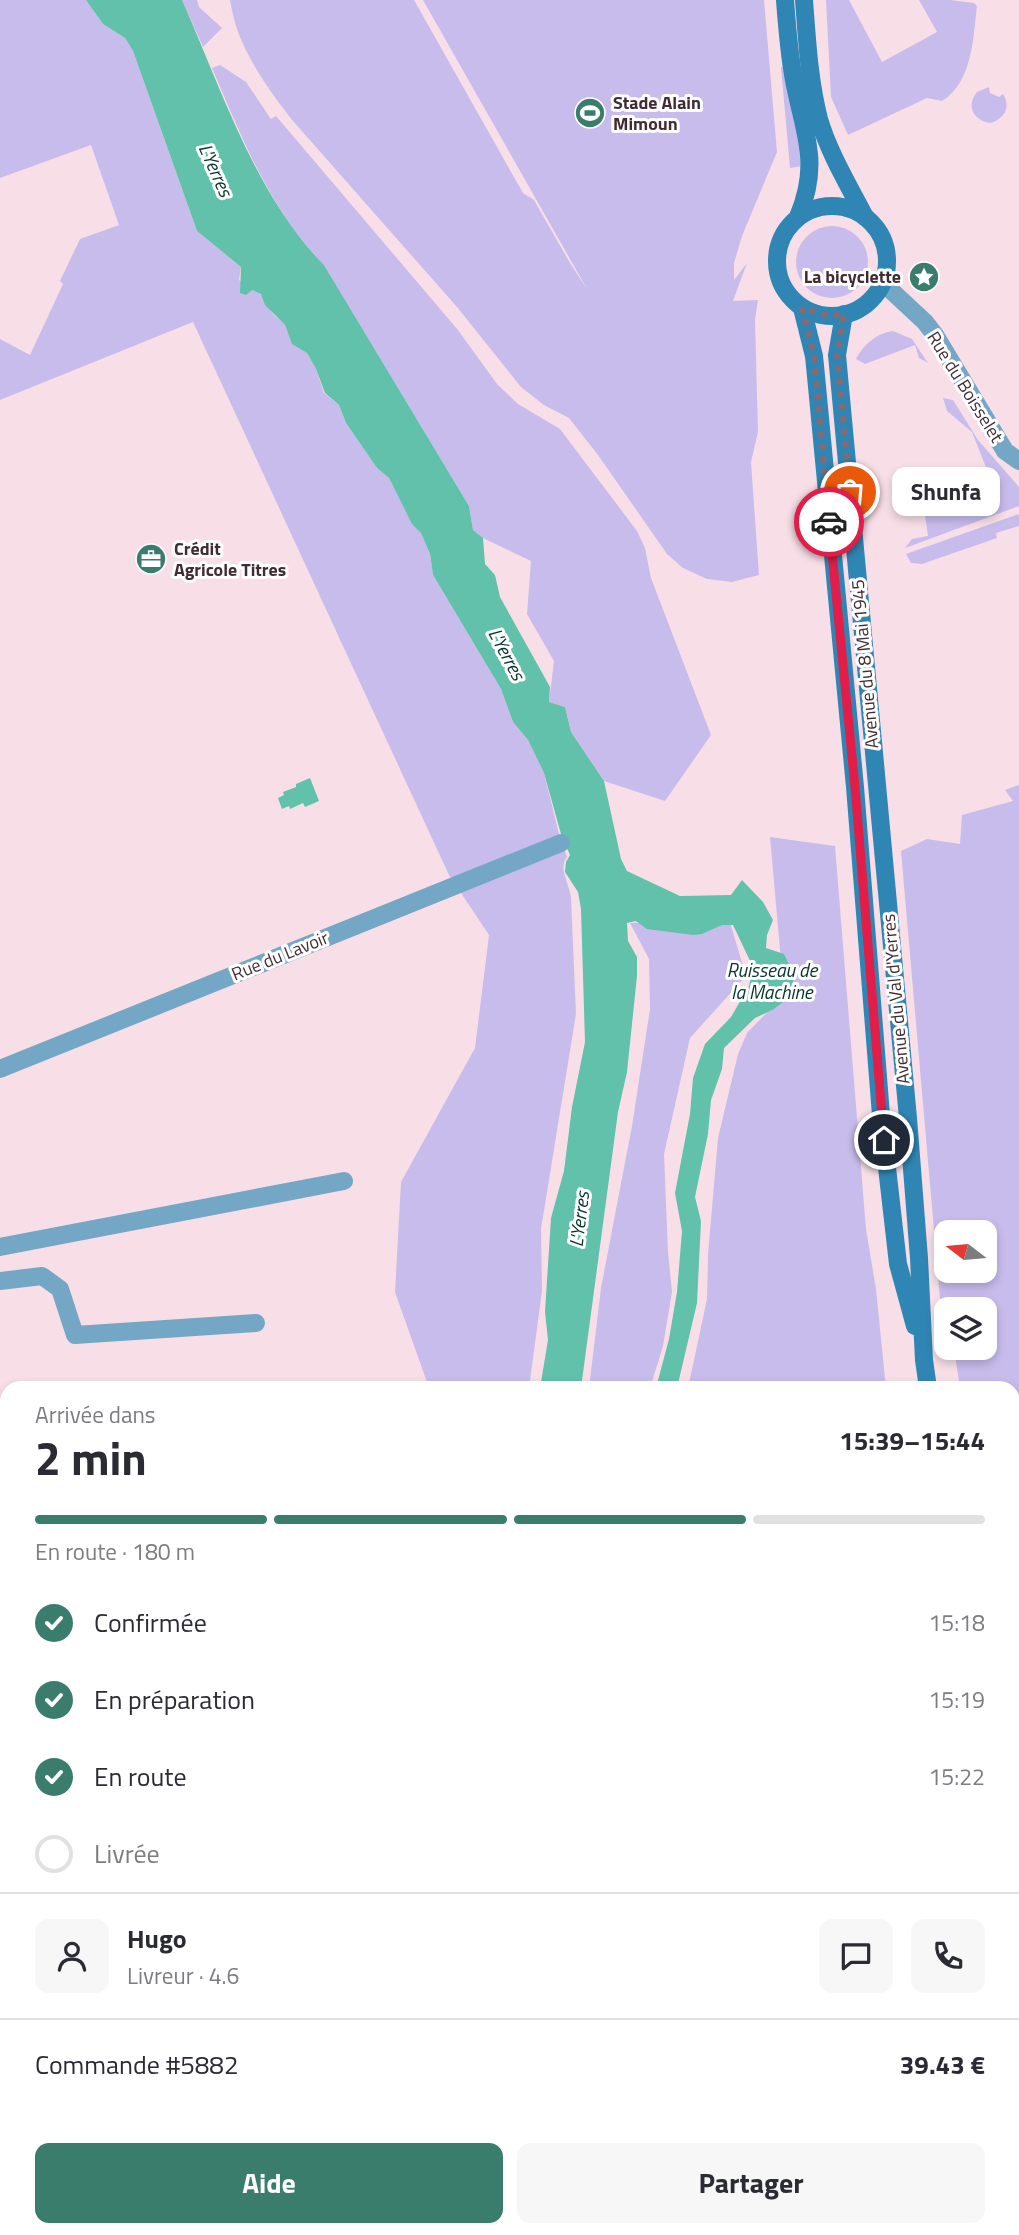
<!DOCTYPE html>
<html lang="fr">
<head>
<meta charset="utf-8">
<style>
  body { margin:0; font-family:"Titillium Web",sans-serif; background:#f7f7f7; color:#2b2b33; height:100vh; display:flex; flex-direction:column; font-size:26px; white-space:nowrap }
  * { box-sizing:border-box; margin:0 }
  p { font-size:23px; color:#7c7c81 }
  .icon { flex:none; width:38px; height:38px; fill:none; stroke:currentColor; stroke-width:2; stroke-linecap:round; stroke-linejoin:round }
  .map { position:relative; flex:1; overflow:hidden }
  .sheet { position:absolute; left:0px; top:1381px; width:1020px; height:856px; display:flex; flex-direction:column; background:#fff; border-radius:21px 21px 0 0; box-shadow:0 4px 10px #0003 }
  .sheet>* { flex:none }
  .needle { width:46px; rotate:286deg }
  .controls { position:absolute; left:934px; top:1220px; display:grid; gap:14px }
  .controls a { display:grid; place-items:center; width:63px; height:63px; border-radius:14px; background:#fff; box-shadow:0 4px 10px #0003; font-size:35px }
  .pin { position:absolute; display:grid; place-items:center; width:60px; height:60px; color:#fff; margin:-30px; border:4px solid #fff; border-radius:50%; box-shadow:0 2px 7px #0007 }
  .courier { position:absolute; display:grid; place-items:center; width:70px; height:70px; margin:-35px; border:5px solid #e11d48; border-radius:50%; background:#fff; color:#222; box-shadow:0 2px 9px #0007 }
  .bubble { position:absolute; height:49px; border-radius:14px; background:#fff; box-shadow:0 4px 10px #0003; font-size:23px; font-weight:700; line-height:49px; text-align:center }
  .summary em { font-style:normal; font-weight:700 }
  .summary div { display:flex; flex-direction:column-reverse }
  .summary { display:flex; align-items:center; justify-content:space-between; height:119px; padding:0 35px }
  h1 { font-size:46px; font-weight:700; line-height:52px }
  .bar { display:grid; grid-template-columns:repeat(4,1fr); gap:10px 7px; align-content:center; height:84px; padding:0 35px }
  .bar i { height:9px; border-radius:5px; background:#e1e1e2 }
  .bar .on { background:#3b7d6d }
  .bar p { grid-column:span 4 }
  .line { display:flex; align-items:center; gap:18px; padding:0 35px; border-top:2px solid #e1e1e2 }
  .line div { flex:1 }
  .round { display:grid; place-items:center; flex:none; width:74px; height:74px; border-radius:14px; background:#f7f7f7 }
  ol { padding:0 35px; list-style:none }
  li { display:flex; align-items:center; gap:21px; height:77px }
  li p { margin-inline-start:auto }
  li .icon { padding:7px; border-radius:50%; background:#3b7d6d; color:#fff; stroke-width:4 }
  li:last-child { color:#7c7c81 }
  li i { width:38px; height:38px; border:4px solid #e1e1e2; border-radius:50% }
  .button { display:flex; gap:14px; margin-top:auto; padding:14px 35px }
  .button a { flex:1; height:80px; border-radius:14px; background:#3b7d6d; color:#fff; font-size:28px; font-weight:700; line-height:80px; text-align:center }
  .button a+a { background:#f7f7f7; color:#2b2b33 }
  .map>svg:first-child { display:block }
  .green { fill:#c8bcec; fill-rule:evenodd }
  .water { fill:#61c1ab }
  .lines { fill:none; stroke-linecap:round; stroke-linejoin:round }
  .street { stroke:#74a7c6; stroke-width:18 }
  .secondary { stroke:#2f86b4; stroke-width:18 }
  .done { stroke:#826b73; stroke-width:7; stroke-dasharray:0 12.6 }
  .route { stroke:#e11d48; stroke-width:9 }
  .labels { text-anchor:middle; stroke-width:6; stroke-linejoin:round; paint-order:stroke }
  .poi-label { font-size:18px; font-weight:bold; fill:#422c34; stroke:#fff; text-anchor:start }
  .street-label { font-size:18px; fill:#422c34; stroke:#fff }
  .water-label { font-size:19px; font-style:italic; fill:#06352c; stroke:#fff }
</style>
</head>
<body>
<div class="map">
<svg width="1019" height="2235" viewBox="0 0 1019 2235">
  <rect width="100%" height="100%" fill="#f8dfe7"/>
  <!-- green -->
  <g class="green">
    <path d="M0 0H86L103 24 125 38 133 51 197 231 241 267 239 280 252 290 261 294 273 314 285 325 292 343 307 353 316 369 324 393 339 405 346 423 377 468 389 478 412 523 421 533 430 554 433 575 501 689 513 722 528 740 544 773 559 834 567 857C558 868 569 883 571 897L576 1014 541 1229 542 1291 529 1388H429L395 1292 401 1182 475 1048 489 935 449 875 193 322 0 400V339L30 355 63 284 60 281 80 239 119 225 91 145 0 178Z"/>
    <polygon points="182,0 197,0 199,7 222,28 203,47"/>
    <path d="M230 0H414L523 193 534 200 570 263 587 289 423 0H764L777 152 742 236 734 263V280L747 263 733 301 758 300 755 320 758 432 751 462 759 575 732 582 707 579 683 568 667 554 598 455 569 418 544 405 521 387 457 307 293 121C272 94 250 64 238 32 234 22 232 10 230 0Z"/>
    <path d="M826 0H849L882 62 937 32 919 0H950L974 3 977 6C973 37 973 82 942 101L927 98 848 135 831 97Z"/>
    <path d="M220 65 246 82 271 119 276 116 458 330 497 384 518 404 560 429 637 531 645 548 651 578 711 735 665 801 604 781 571 732 565 707 549 702 554 661 527 614 531 561 483 538 473 530 469 506 324 265C270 210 242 138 212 68Z"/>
    <polygon points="786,66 803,166 790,168 781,67"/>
    <path d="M989 87 990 93 999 97 1003 94C1011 107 1005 119 990 123 973 120 966 106 977 92Z"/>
    <circle cx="832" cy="262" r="36"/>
    <path d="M893 331 912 339 928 363 919 358 915 345 865 364 856 359C863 345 877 333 893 331Z"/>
    <polygon points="943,398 953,400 978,440 1019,487 1019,506 905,548 912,539 928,536 925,515 928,509 993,485 972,432 947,411"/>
    <polygon points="1019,514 1019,526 996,533 997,538 922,564 911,563 906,554"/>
    <path d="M1019 785V1489L1013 1504V1388H960L954 1348H985V1309H947V1325L942 1322 901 851 927 839 960 844 962 815 1013 801 1005 790ZM947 1232H985V1270H947Z"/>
    <polygon points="770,837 835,846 866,1229 876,1289 886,1388 688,1388 707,1299 708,1254 718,1138 738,1054 747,1033 784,995"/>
    <polygon points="729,919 746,976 690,1038 664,1154 668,1252 672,1292 663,1346 650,1388 589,1388 601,1288 632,1126 650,1009 649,959 630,923"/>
    <polygon points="1019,1524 1019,1750 1013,1730 1013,1558 1017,1549 1013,1547 1013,1537"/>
    <polygon points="0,1686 7,1686 7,1843 0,1840"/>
    <polygon points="1013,2036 1019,2056 1019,2235 959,2235 955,2230 1013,2230"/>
    <polygon points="809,2230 939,2230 942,2235 813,2235"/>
  </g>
  <!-- water -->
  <g class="water">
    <path d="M86 0H182C221 88 255 195 324 265L469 506 473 530 483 538 485 564 495 575 500 597 550 687 549 702 565 707 571 732 604 781 621 859 627 871 680 896 731 895 742 880 763 902 773 920 767 935 766 948 784 954 794 975 791 996 774 1009 755 1018 724 1048 722 1069 711 1100 708 1134 695 1197 701 1221 697 1303 677 1388H656L669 1339 677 1292 682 1231 675 1193 690 1114 693 1078 705 1044 731 1017 749 986 753 967 733 925H722L702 934 693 935 647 929 636 921 627 923 628 941 637 957V976L627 1072 618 1112 581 1388H540L548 1340 545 1312 551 1218 564 1171 572 1107 585 1042 581 909 578 892 565 872 566 862 570 855 561 834 544 773 528 740 513 722 501 689 433 575 430 554 421 533 412 524 389 478 377 468 346 423 339 405 325 393 316 369 307 353 292 344 285 325 265 305 261 294 252 290 246 295 240 293 241 267 197 231 133 51 125 38 103 24Z"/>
    <polygon points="310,778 319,801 305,807 303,803 290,809 289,806 282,809 278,798 284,795 283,792 296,787 296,784"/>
    <polygon points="570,2230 713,2230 718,2235 570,2235"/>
  </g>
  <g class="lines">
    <!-- street -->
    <g class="street">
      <polyline points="882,282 925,322 935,335 1005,451 1019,461"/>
      <polyline points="0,1069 561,843"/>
      <polyline points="0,1247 344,1181"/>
      <polyline points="0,1281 42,1276 60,1289 75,1335 256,1323"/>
      <polyline points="0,1595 7,1595"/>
      <polyline points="0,1984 7,1984"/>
      <polyline points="61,2235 61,2230"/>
      <polyline points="299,2235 299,2230"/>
    </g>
    <!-- secondary -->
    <g class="secondary">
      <path d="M785 0C787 27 789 54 794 80 804 134 821 162 798 217"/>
      <path d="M804 0C807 39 809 80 819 119 829 153 849 186 865 217"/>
      <circle cx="832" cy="261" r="55"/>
      <polyline points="802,308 814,356 816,376 855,787 881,1115 898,1264 915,1326"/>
      <polyline points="844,314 837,355 908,1118 919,1258 924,1360 928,1388"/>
      <polyline points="1013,1797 1019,1826"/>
    </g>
  </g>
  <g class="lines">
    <!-- done -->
    <polyline class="done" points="829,522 814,356 802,308 830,316 844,314 837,355 850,492"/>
    <!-- route -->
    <polyline class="route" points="829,522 855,787 884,1140"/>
  </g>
  <!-- icons -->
  <defs>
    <g id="stadium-disc" transform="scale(1.575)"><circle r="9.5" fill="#3b7d6d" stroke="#fff"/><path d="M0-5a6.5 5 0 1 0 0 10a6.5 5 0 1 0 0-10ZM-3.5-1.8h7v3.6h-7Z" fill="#fff"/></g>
    <g id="sight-disc" transform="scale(1.575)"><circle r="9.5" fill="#3b7d6d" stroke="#fff"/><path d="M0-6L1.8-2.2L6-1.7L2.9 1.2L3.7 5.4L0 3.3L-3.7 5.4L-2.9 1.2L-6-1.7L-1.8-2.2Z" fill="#fff"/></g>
    <g id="office-disc" transform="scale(1.575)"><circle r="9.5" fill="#3b7d6d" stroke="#fff"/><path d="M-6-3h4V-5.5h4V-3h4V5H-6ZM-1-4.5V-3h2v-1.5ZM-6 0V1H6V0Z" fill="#fff"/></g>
  </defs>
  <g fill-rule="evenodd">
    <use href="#stadium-disc" x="590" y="113"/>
    <use href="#sight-disc" x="924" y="277"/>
    <use href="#office-disc" x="151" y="559"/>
  </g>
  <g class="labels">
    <!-- poi labels -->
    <g class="poi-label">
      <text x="613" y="109">Stade Alain<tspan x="613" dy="21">Mimoun</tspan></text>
      <text x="901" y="283" text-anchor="end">La bicyclette</text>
      <text x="174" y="555">Crédit<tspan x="174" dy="21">Agricole Titres</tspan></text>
    </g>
    <!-- street labels -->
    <g class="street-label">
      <text transform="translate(965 387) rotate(58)" y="6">Rue du Boisselet</text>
      <text transform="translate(865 664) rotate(-95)" y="6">Avenue du 8 Mai 1945</text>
      <text transform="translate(280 956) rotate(-22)" y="6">Rue du Lavoir</text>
      <text transform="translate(896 999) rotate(-95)" y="6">Avenue du Val d'Yerres</text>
    </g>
    <!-- water labels -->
    <g class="water-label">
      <text transform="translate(216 170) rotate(66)" y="7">L'Yerres</text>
      <text transform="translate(507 654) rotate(62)" y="7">L'Yerres</text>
      <text x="772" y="977">Ruisseau de<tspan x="772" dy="22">la Machine</tspan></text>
      <text transform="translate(579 1219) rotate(-83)" y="7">L'Yerres</text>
    </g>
  </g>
</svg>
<div class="controls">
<a><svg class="needle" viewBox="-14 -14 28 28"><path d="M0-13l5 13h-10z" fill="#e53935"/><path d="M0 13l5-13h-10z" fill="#7c7c81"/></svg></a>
<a><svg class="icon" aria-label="layers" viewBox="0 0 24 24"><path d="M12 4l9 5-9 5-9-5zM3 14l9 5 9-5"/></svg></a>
</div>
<div class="pin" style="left:850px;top:492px;background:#ea580c"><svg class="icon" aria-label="bag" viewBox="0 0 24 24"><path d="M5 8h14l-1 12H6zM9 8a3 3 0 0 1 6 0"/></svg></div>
<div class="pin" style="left:884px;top:1140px;background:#1f2937"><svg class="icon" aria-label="home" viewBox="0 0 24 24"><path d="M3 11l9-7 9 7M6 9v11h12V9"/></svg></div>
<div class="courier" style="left:829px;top:522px"><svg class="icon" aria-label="car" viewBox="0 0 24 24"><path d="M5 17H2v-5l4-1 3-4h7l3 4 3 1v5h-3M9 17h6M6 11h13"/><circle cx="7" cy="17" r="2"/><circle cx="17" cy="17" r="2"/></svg></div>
<div class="bubble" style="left:892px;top:467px;width:108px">Shunfa</div>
<section class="sheet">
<div class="summary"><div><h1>2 min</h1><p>Arrivée dans</p></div><em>15:39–15:44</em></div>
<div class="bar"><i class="on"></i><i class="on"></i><i class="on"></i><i></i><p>En route · 180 m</p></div>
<ol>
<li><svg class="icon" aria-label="check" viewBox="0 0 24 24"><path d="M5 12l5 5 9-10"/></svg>Confirmée<p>15:18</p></li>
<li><svg class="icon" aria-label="check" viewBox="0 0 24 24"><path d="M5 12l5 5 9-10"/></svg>En préparation<p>15:19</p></li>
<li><svg class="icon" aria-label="check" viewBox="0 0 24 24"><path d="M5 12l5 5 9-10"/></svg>En route<p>15:22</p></li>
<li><i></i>Livrée</li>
</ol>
<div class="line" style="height:126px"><a class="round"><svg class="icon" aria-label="person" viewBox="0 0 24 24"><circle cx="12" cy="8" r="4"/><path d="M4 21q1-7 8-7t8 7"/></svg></a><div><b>Hugo</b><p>Livreur · 4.6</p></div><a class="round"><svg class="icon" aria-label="chat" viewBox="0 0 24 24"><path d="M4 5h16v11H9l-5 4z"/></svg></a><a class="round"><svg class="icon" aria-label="phone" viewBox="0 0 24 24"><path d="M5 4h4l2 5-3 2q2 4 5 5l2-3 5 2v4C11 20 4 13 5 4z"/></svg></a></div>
<div class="line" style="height:91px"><div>Commande #5882</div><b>39.43 €</b></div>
<div class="button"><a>Aide</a><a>Partager</a></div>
</section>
</div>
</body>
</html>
